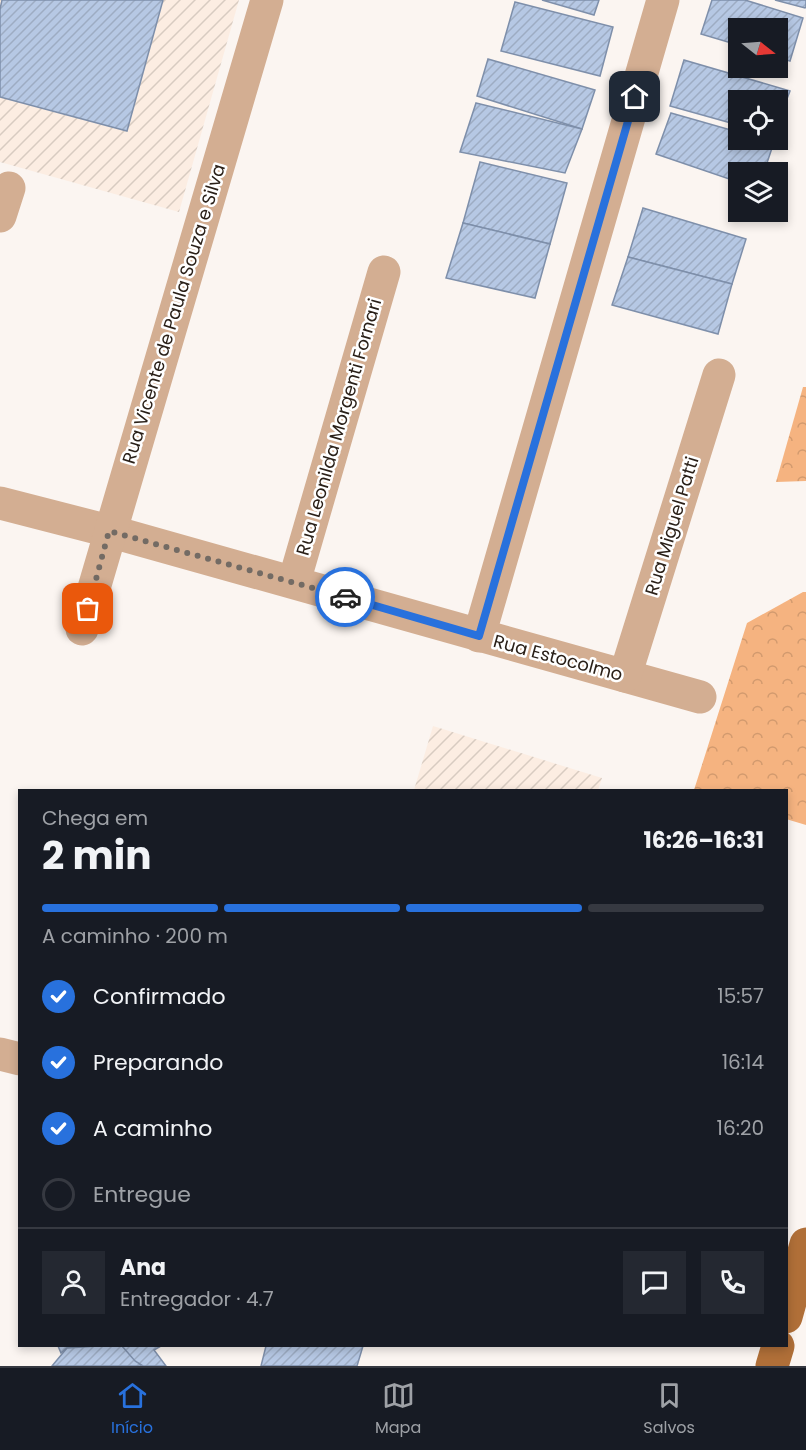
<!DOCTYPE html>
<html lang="pt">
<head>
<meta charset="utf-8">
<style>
  body { margin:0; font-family:Poppins,sans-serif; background:#242831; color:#f1f3f6; height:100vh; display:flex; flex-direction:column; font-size:22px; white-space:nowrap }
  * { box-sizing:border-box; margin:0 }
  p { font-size:20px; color:#9ea1a6 }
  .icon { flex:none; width:33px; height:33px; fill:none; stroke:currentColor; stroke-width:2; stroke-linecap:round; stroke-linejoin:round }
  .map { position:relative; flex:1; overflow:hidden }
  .drawer { position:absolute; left:18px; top:789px; width:770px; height:558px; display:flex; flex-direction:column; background:#171b24; border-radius:0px; box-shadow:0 3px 9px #0003 }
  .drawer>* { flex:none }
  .needle { width:39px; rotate:107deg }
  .controls { position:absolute; left:728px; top:18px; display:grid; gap:12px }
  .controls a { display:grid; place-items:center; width:60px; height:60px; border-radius:0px; background:#171b24; box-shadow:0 3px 9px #0003; font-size:30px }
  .pin { position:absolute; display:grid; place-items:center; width:51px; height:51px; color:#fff; margin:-26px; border-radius:12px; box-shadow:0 3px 9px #0006 }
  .courier { position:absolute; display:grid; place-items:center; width:60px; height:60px; margin:-30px; border:4px solid #2871dd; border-radius:50%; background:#fff; color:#222; box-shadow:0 2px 8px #0007 }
  .overview em { font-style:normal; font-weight:700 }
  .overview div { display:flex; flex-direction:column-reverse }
  .overview { display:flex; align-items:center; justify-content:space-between; height:102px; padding:0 24px }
  h1 { font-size:39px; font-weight:700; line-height:45px }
  .bar { display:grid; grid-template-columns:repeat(4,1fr); gap:9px 6px; align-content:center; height:72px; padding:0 24px }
  .bar i { height:8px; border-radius:4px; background:#363941 }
  .bar .current { background:#2871dd }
  .bar p { grid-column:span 4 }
  .line { display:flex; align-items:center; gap:15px; padding:0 24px; border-top:2px solid #363941 }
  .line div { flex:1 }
  .round { display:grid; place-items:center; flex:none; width:63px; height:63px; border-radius:0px; background:#242831 }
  ol { padding:0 24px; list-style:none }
  li { display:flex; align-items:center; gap:18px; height:66px }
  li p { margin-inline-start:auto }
  li .icon { padding:6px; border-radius:50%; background:#2871dd; color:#fff; stroke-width:4 }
  li:last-child { color:#9ea1a6 }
  li i { width:33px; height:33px; border:3px solid #363941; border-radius:50% }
  .tabs { display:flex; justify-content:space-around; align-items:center; height:84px; border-top:2px solid #363941; background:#171b24; font-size:16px; color:#9ea1a6 }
  .tabs a { display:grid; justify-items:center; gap:3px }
  .tabs .current { color:#2871dd }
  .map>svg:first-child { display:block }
  .industrial { fill:url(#industrial-furrows) }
  .forest { fill:url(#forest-crowns) }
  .building { fill:url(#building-hatch); stroke:#7e8faa; stroke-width:1.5 }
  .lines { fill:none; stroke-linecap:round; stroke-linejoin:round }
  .minor { stroke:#d3ae92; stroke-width:33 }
  .major { stroke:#b06f38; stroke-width:33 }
  .done { stroke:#736b64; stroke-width:6; stroke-dasharray:0 10.8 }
  .route { stroke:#2871dd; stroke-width:8 }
  .labels { text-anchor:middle; stroke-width:5; stroke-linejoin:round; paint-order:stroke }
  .street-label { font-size:18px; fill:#2a2018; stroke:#fff }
</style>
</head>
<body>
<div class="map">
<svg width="806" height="1366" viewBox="0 0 806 1366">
  <defs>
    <pattern id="industrial-furrows" width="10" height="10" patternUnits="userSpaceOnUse" patternTransform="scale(1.5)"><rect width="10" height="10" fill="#fcede2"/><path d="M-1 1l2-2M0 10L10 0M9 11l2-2" fill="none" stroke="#d8cbc1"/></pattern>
    <pattern id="forest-crowns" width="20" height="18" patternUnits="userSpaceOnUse" patternTransform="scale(1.5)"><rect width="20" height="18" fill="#f5b380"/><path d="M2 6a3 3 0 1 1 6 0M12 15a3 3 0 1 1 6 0" fill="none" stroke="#d29a6e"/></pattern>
    <pattern id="building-hatch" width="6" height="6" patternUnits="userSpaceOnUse" patternTransform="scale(1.5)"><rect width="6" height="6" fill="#b6c8e4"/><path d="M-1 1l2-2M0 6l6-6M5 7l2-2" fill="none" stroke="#9dacc3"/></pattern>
  </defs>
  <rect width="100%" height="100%" fill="#fbf5f1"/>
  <!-- industrial -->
  <g class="industrial">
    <polygon points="0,0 239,0 179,212 0,162"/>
    <polygon points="433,726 602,778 598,790 414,790"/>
  </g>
  <!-- forest -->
  <g class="forest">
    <polygon points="803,387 806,387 806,481 776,482"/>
    <polygon points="803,592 806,592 806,825 786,819 786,790 694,790 747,623"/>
  </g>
  <!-- building -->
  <g class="building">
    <polygon points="2,0 163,0 127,131 0,97 0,9"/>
    <polygon points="542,0 599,0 594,15"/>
    <polygon points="712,0 745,0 803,18 790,61 777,57 777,28 738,28 738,45 701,34"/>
    <polygon points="775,0 806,0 806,7 805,8"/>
    <polygon points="515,2 613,27 600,76 501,51"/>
    <polygon points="488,59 595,90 582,129 477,96"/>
    <polygon points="684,60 790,91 777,125 777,100 738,100 738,125 670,106"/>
    <polygon points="476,103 582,129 565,173 460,152"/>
    <polygon points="671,113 738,132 738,140 774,142 764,172 738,172 738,182 656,154"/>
    <polygon points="480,162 567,183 550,244 463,223"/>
    <polygon points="643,208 746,239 732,284 628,257"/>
    <polygon points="463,223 550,244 535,298 446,278"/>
    <polygon points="628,257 732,284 718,334 612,305"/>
    <polygon points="58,1346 98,1346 67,1348 61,1353"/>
    <polygon points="98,1346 122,1346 142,1366 52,1366 67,1348"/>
    <polygon points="122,1346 161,1346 154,1350 166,1366 143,1366 135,1361"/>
    <polygon points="266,1346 363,1346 357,1366 261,1366"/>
  </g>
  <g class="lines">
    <!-- minor -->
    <g class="minor">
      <polyline points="0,216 9,188"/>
      <polyline points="0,503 109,531 700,697"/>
      <polyline points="294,582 384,272"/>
      <polyline points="82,629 267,0"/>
      <polyline points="479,636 663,0"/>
      <polyline points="625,676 719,375"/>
      <polyline points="0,1054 20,1059"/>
    </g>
    <!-- major -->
    <g class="major">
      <polyline points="786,1317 806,1244"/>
      <polyline points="772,1366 778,1346"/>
    </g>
  </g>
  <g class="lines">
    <!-- done -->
    <polyline class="done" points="88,609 109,531 345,597"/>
    <!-- route -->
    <polyline class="route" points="345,597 479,636 635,97"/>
  </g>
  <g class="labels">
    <!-- street labels -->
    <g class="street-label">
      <text transform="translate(174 314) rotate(-73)" y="6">Rua Vicente de Paula Souza e Silva</text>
      <text transform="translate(339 427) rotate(-74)" y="6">Rua Leonilda Morgenti Fornari</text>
      <text transform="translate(672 526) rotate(-73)" y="6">Rua Miguel Patti</text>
      <text transform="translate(558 658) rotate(15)" y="6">Rua Estocolmo</text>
    </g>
  </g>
</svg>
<div class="controls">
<a><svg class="needle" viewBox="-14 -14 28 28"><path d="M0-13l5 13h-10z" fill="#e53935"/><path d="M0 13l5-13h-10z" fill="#9ea1a6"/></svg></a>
<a><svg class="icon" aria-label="locate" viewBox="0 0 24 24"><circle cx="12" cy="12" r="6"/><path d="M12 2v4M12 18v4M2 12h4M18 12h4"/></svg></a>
<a><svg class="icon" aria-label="layers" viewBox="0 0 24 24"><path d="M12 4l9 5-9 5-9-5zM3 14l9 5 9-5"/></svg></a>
</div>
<div class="pin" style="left:88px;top:609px;background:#ea580c"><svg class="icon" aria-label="bag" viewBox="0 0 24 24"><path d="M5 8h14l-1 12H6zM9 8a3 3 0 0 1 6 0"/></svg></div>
<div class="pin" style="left:635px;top:97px;background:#1f2937"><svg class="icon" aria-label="home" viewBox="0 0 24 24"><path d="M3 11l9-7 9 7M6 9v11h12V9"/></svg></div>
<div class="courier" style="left:345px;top:597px"><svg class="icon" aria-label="car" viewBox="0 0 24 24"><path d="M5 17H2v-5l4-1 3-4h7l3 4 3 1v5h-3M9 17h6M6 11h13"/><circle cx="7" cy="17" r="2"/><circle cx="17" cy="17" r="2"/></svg></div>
<section class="drawer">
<div class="overview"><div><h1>2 min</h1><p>Chega em</p></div><em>16:26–16:31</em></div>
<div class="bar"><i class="current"></i><i class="current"></i><i class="current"></i><i></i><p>A caminho · 200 m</p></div>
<ol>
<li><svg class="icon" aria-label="check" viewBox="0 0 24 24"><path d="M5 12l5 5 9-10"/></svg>Confirmado<p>15:57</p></li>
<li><svg class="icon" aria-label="check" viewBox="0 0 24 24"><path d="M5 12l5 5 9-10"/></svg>Preparando<p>16:14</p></li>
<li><svg class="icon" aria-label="check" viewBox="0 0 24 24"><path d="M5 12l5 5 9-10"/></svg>A caminho<p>16:20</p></li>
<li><i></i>Entregue</li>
</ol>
<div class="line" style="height:108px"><a class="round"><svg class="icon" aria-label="person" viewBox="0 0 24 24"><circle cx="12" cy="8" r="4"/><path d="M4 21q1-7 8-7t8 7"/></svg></a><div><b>Ana</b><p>Entregador · 4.7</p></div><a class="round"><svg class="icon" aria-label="chat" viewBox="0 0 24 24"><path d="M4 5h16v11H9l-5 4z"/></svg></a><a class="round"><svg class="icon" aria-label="phone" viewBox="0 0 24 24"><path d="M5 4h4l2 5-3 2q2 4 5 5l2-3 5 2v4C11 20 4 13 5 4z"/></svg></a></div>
</section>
</div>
<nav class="tabs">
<a class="current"><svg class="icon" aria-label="home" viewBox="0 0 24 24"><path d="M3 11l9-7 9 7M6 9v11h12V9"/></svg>Início</a>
<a><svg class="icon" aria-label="map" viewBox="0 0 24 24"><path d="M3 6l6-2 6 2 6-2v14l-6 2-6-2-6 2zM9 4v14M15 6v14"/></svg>Mapa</a>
<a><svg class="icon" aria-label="saved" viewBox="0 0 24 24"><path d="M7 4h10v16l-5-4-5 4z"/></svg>Salvos</a>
</nav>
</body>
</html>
